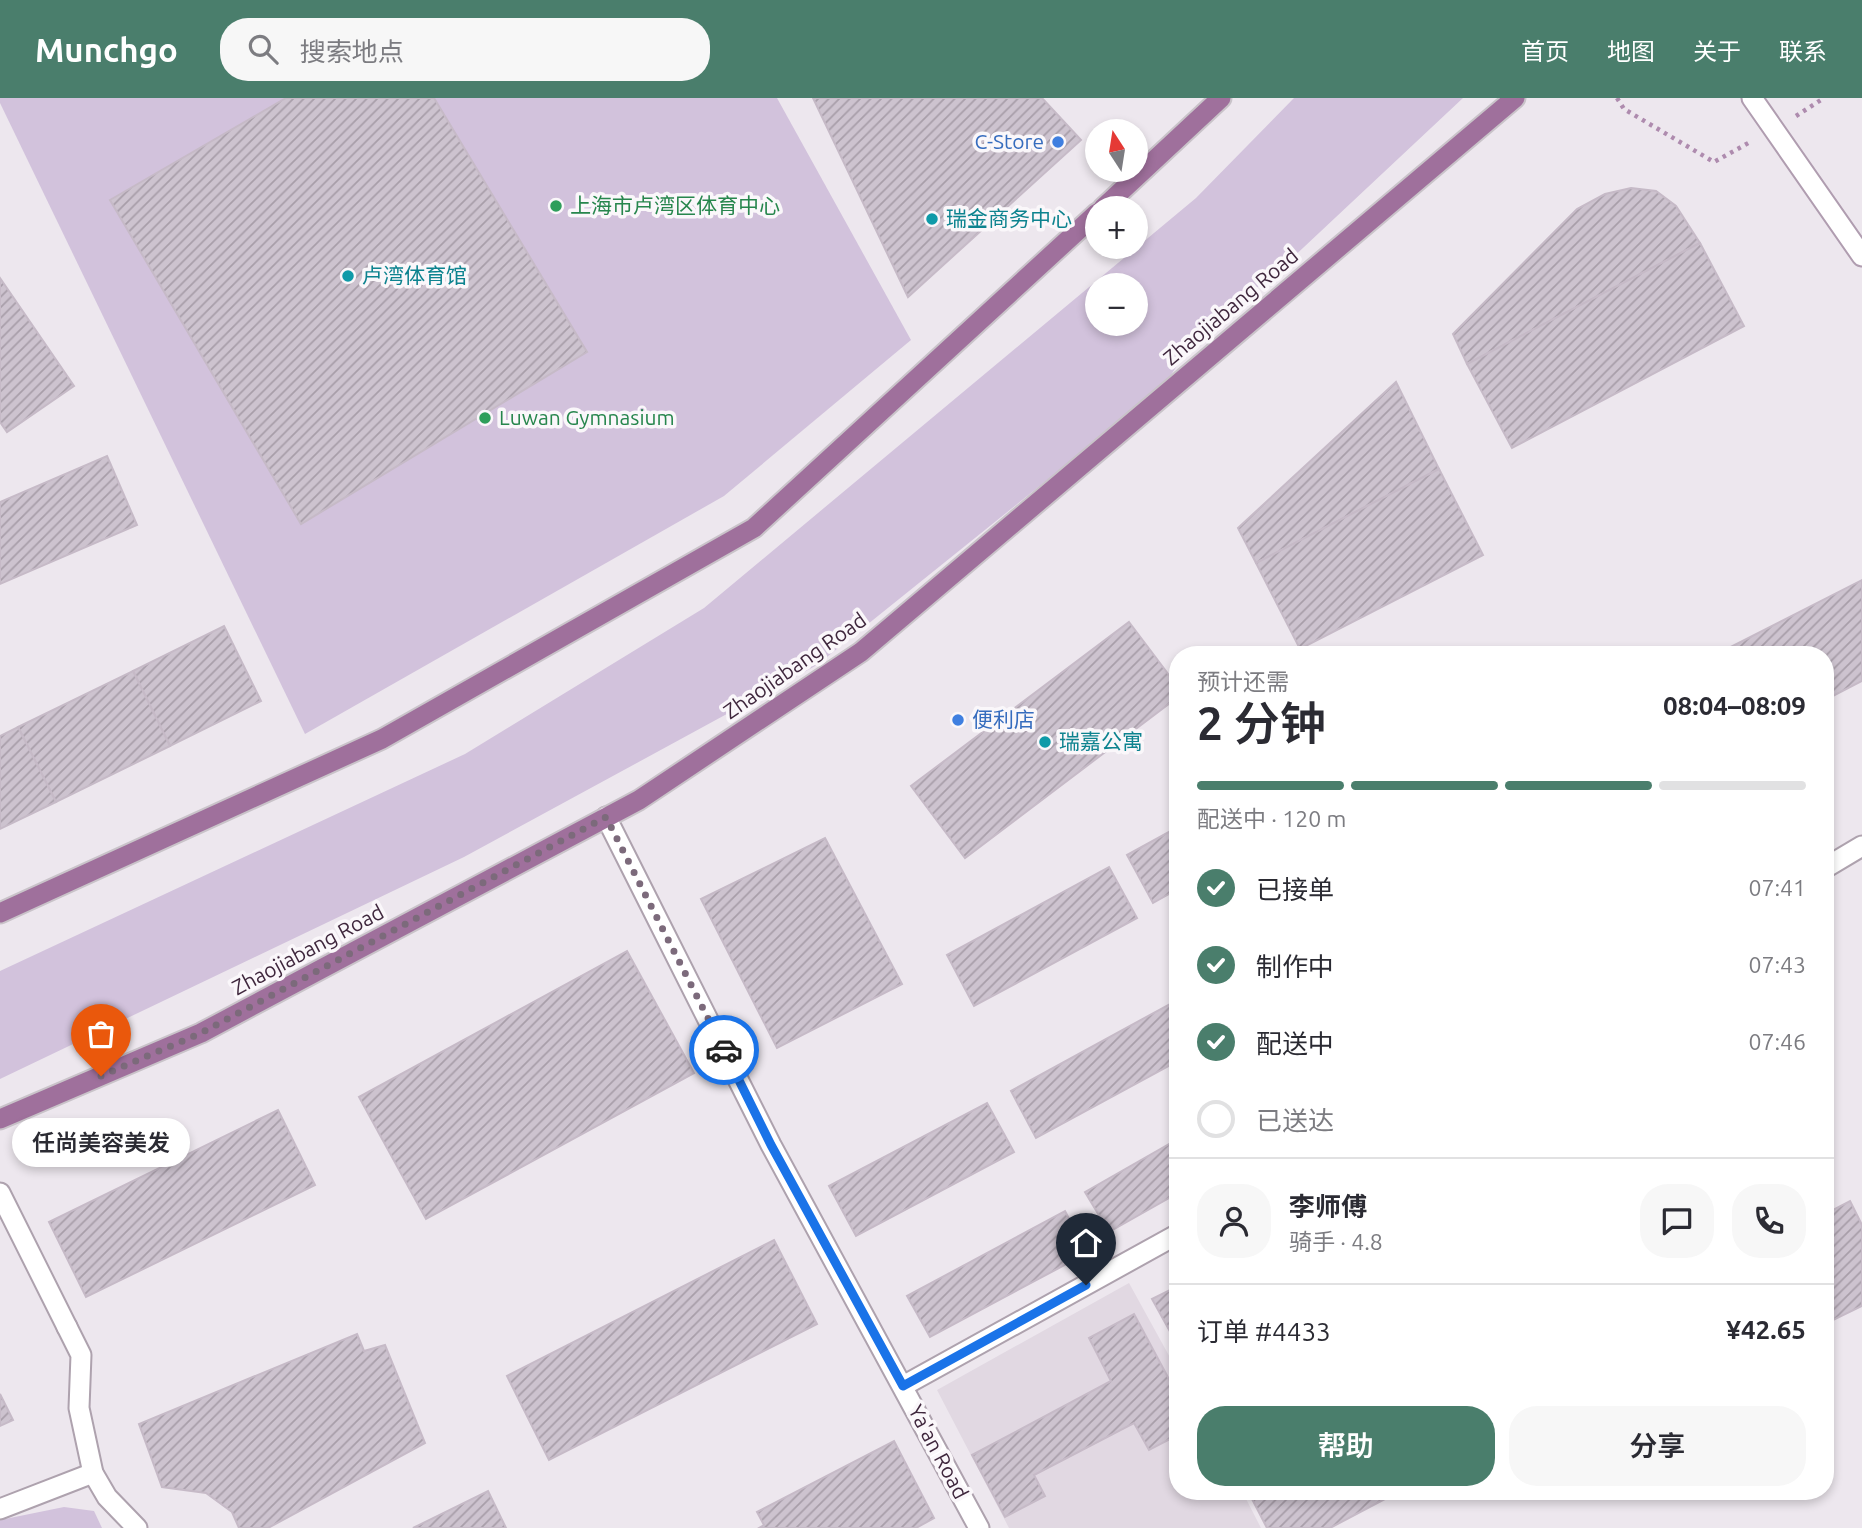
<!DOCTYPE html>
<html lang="zh">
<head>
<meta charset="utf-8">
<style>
  body { margin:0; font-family:Ubuntu,"Noto Sans SC",sans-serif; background:#f7f7f7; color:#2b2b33; height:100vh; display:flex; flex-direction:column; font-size:26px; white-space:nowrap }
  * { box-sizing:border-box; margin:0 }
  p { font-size:23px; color:#7c7c81 }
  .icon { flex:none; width:38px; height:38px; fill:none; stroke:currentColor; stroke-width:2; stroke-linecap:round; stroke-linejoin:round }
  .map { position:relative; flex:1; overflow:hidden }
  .drawer { position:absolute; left:1169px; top:548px; width:665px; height:854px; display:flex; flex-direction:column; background:#fff; border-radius:28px; box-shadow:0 4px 10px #0003 }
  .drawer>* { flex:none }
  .needle { width:46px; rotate:348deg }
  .fabs { position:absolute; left:1085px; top:21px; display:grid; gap:14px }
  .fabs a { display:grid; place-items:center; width:63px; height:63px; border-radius:50%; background:#fff; box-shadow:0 4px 10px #0003; font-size:35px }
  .pin { position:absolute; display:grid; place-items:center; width:60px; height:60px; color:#fff; margin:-72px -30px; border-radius:50% 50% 50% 0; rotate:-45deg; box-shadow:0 0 7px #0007 }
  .pin .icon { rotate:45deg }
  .courier { position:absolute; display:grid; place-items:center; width:70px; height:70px; margin:-35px; border:5px solid #1a73e8; border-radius:50%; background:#fff; color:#222; box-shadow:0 2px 9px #0007 }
  .bubble { position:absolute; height:49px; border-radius:24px; background:#fff; box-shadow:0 4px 10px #0003; font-size:23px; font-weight:600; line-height:49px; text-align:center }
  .overview em { font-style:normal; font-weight:600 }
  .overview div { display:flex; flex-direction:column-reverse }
  .overview { display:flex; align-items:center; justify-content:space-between; height:119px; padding:0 28px }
  h1 { font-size:46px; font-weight:600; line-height:52px }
  .bar { display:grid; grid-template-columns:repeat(4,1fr); gap:10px 7px; align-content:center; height:84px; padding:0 28px }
  .bar i { height:9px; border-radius:5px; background:#e1e1e2 }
  .bar .active { background:#4a7e6c }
  .bar p { grid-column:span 4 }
  .line { display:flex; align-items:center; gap:18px; padding:0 28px; border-top:2px solid #e1e1e2 }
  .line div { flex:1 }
  .round { display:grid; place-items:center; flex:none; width:74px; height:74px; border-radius:28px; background:#f7f7f7 }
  ol { padding:0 28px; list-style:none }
  li { display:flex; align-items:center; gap:21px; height:77px }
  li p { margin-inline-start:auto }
  li .icon { padding:7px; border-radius:50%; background:#4a7e6c; color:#fff; stroke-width:4 }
  li:last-child { color:#7c7c81 }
  li i { width:38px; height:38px; border:4px solid #e1e1e2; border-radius:50% }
  .action { display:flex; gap:14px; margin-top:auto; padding:14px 28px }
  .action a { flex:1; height:80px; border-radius:28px; background:#4a7e6c; color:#fff; font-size:28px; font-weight:600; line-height:80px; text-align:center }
  .action a+a { background:#f7f7f7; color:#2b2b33 }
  header { display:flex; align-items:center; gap:42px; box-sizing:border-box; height:98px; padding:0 35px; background:#4a7e6c; color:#fff }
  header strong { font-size:33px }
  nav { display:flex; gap:38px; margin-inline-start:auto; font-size:24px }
  .search { width:490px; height:63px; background:#f7f7f7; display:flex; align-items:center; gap:18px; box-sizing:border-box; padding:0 24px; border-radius:28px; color:#7c7c81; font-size:26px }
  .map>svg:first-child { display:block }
  .built { fill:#e1d8e2 }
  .grass { fill:#d2c2dc; fill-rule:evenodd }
  .building { fill:url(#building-hatch); stroke:#c6bac7; stroke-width:2 }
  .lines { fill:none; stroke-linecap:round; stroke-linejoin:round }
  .service-casing { stroke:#aea2ae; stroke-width:23 }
  .minor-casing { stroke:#aea2ae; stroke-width:23 }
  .secondary-casing { stroke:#b09db0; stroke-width:23 }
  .primary-casing { stroke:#c9c3c9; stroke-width:23 }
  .path { stroke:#ae8bae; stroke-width:4.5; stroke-dasharray:3.5 5; stroke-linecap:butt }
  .service { stroke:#fff; stroke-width:19 }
  .minor { stroke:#fff; stroke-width:19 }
  .secondary { stroke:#fff; stroke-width:19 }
  .primary { stroke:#9f709c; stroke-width:19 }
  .done { stroke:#7c6a7b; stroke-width:7; stroke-dasharray:0 12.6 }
  .route { stroke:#1a73e8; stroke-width:9 }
  .shop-dot { fill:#3f7fe0; stroke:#faf7fa; stroke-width:2.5 }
  .leisure-dot { fill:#2e9e5b; stroke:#faf7fa; stroke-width:2.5 }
  .culture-dot { fill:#0f9aa8; stroke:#faf7fa; stroke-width:2.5 }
  .labels { text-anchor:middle; stroke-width:7; stroke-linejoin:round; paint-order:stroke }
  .shop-label { font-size:21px; fill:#366cbe; stroke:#faf7fa; text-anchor:end }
  .leisure-label { font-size:21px; fill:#27864d; stroke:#faf7fa; text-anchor:start }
  .culture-label { font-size:21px; fill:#0d838f; stroke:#faf7fa; text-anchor:start }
  .street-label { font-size:21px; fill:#3f273d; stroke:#faf7fa }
</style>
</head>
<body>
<header>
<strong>Munchgo</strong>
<div class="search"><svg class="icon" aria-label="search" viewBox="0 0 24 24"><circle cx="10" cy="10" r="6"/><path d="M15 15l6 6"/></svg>搜索地点</div>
<nav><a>首页</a><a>地图</a><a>关于</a><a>联系</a></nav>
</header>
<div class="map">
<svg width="1862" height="1430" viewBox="0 0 1862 1430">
  <defs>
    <pattern id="building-hatch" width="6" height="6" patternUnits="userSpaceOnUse" patternTransform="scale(1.75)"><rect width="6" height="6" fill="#cdc3cf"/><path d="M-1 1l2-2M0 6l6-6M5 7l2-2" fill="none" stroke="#a89ea9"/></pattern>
  </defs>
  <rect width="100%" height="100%" fill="#ede7ee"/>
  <!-- built -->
  <polygon class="built" points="1129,1185 1178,1274 1178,1393 1242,1393 1261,1430 1009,1430 937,1292"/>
  <!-- grass -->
  <g class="grass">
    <polygon points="0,0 777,0 911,242 724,398 305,636 0,5"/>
    <path d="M1294 0H1463L1272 179 1203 227 1164 288 817 567 464 759 0 981V873L465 656 704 510 1196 100ZM1097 187H1136V226H1097Z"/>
    <polygon points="64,1409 94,1413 102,1430 0,1430 0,1422"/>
  </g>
  <!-- building -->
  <g class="building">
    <polygon points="286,0 434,0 587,254 301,426 110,102"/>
    <polygon points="813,0 1042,0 1081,42 908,199"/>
    <polygon points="1631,90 1656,93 1676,108 1700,145 1467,266 1453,236 1577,111 1605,96"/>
    <polygon points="1700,145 1744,228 1512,350 1467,266"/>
    <polygon points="0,180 74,288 7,334 0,324"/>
    <polygon points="1396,284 1439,371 1256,465 1238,430"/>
    <polygon points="107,358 137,427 0,486 0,404"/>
    <polygon points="1439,371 1483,457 1300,551 1256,465"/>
    <polygon points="1862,482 1862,583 1825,602 1825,556 1717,556"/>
    <polygon points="1129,524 1178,589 1178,599 965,760 911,688"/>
    <polygon points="224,528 261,603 170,648 133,573"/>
    <polygon points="133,573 170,648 56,704 18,629"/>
    <polygon points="18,629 56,704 0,731 0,638"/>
    <polygon points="1178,729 1178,791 1153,805 1127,757"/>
    <polygon points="825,740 902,886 777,950 701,801"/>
    <polygon points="1109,769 1137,820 974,908 947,857"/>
    <polygon points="627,853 694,975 426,1121 359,999"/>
    <polygon points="1170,906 1178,920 1178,963 1036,1040 1011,993"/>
    <polygon points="987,1005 1014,1054 856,1138 829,1088"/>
    <polygon points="278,1012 315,1087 86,1199 49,1124"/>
    <polygon points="1178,1041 1178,1095 1109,1134 1085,1094"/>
    <polygon points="1850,1103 1862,1127 1862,1208 1825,1226 1825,1116"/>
    <polygon points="1065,1113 1087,1155 930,1239 907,1198"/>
    <polygon points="774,1142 817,1226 549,1362 507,1278"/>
    <polygon points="1178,1188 1178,1248 1152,1201"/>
    <polygon points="1134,1216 1178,1298 1178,1337 1149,1352 1134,1325 1034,1377 1045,1398 1005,1419 972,1357 1111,1283 1089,1240"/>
    <polygon points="357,1236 364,1253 385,1247 425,1345 268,1430 239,1430 232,1414 206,1395 162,1389 139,1326"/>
    <polygon points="0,1296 13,1322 0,1328"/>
    <polygon points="894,1343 934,1420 916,1430 759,1430 764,1427 757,1414"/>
    <polygon points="488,1393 506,1430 413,1430"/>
    <polygon points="1268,1393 1400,1393 1330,1430 1267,1430 1252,1401"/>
  </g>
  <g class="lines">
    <!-- service casing -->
    <g class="service-casing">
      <g id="service">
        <polyline points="67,1229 81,1257 79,1310 93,1375 107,1399 137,1430"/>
        <polyline points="0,1411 93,1375"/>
      </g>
    </g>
    <!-- minor casing -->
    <g class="minor-casing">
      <g id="minor">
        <polyline points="606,719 771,1047 979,1430"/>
        <polyline points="1825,770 1862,748"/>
        <polyline points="0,1095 67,1229"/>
        <polyline points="903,1288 1178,1136"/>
      </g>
    </g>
    <!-- secondary casing -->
    <g class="secondary-casing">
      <polyline id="secondary" points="1752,0 1862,158"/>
    </g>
    <!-- primary casing -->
    <g class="primary-casing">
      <g id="primary">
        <polyline points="1103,110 1221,0"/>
        <polyline points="0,815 382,641 754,430 1097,115"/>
        <polyline points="0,1021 201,935 639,702 861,554 1515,0"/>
      </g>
    </g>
    <!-- path -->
    <g class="path">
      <polyline points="1617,0 1624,11 1714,64 1752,43"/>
      <polyline points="1796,18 1824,0"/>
    </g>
    <!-- service -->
    <use href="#service" class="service"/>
    <!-- minor -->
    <use href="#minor" class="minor"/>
    <!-- secondary -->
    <use href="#secondary" class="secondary"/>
    <!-- primary -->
    <use href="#primary" class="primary"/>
  </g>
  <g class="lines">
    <!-- done -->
    <polyline class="done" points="101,978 201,935 606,719 724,952"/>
    <!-- route -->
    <polyline class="route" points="724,952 771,1047 903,1288 1086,1187"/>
  </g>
  <!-- markers -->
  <g class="shop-dot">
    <circle cx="1058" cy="44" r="7"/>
    <circle cx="958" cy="622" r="7"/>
  </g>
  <g class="leisure-dot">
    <circle cx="556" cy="108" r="7"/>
    <circle cx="485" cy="320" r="7"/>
  </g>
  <g class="culture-dot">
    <circle cx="932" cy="121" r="7"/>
    <circle cx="348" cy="178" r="7"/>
    <circle cx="1045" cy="644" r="7"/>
  </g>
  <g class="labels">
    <!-- shop labels -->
    <g class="shop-label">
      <text x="1044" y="51">C-Store</text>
      <text x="972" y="629" text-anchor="start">便利店</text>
    </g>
    <!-- leisure labels -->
    <g class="leisure-label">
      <text x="570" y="115">上海市卢湾区体育中心</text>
      <text x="499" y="327">Luwan Gymnasium</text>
    </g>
    <!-- culture labels -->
    <g class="culture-label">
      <text x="946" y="128">瑞金商务中心</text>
      <text x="362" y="185">卢湾体育馆</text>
      <text x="1059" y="651">瑞嘉公寓</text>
    </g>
    <!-- street labels -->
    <g class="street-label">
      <text transform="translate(1231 209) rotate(-40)" y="7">Zhaojiabang Road</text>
      <text transform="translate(795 568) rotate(-35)" y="7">Zhaojiabang Road</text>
      <text transform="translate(308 852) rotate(-28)" y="7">Zhaojiabang Road</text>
      <text transform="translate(938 1354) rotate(62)" y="7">Ya'an Road</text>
    </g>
  </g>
</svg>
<div class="fabs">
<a><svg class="needle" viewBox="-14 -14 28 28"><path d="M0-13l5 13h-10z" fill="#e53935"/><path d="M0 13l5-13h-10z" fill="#7c7c81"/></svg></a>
<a>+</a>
<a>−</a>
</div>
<div class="pin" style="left:101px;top:978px;background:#ea580c"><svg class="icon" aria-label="bag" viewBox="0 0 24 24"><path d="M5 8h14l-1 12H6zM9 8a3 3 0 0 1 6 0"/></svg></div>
<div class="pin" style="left:1086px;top:1187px;background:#1f2937"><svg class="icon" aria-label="home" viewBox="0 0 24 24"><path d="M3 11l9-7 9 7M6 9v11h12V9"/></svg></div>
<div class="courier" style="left:724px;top:952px"><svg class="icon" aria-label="car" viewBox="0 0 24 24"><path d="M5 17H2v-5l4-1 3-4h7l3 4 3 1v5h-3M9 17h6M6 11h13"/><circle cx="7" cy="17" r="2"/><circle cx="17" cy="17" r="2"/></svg></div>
<div class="bubble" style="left:12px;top:1020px;width:178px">任尚美容美发</div>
<section class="drawer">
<div class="overview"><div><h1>2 分钟</h1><p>预计还需</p></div><em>08:04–08:09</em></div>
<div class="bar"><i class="active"></i><i class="active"></i><i class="active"></i><i></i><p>配送中 · 120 m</p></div>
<ol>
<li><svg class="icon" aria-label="check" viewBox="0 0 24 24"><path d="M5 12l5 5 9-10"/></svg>已接单<p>07:41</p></li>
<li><svg class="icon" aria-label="check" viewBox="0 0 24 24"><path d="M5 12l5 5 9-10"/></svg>制作中<p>07:43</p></li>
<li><svg class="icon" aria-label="check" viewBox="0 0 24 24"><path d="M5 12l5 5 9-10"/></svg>配送中<p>07:46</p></li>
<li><i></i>已送达</li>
</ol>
<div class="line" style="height:126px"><a class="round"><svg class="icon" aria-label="person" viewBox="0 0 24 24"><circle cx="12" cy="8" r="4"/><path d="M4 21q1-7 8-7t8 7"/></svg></a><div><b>李师傅</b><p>骑手 · 4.8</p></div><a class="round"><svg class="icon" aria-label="chat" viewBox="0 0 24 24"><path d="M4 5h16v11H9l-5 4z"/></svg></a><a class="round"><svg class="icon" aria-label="phone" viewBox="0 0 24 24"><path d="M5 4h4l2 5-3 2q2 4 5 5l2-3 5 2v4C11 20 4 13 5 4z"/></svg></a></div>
<div class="line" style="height:91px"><div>订单 #4433</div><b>¥42.65</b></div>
<div class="action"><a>帮助</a><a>分享</a></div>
</section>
</div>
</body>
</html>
